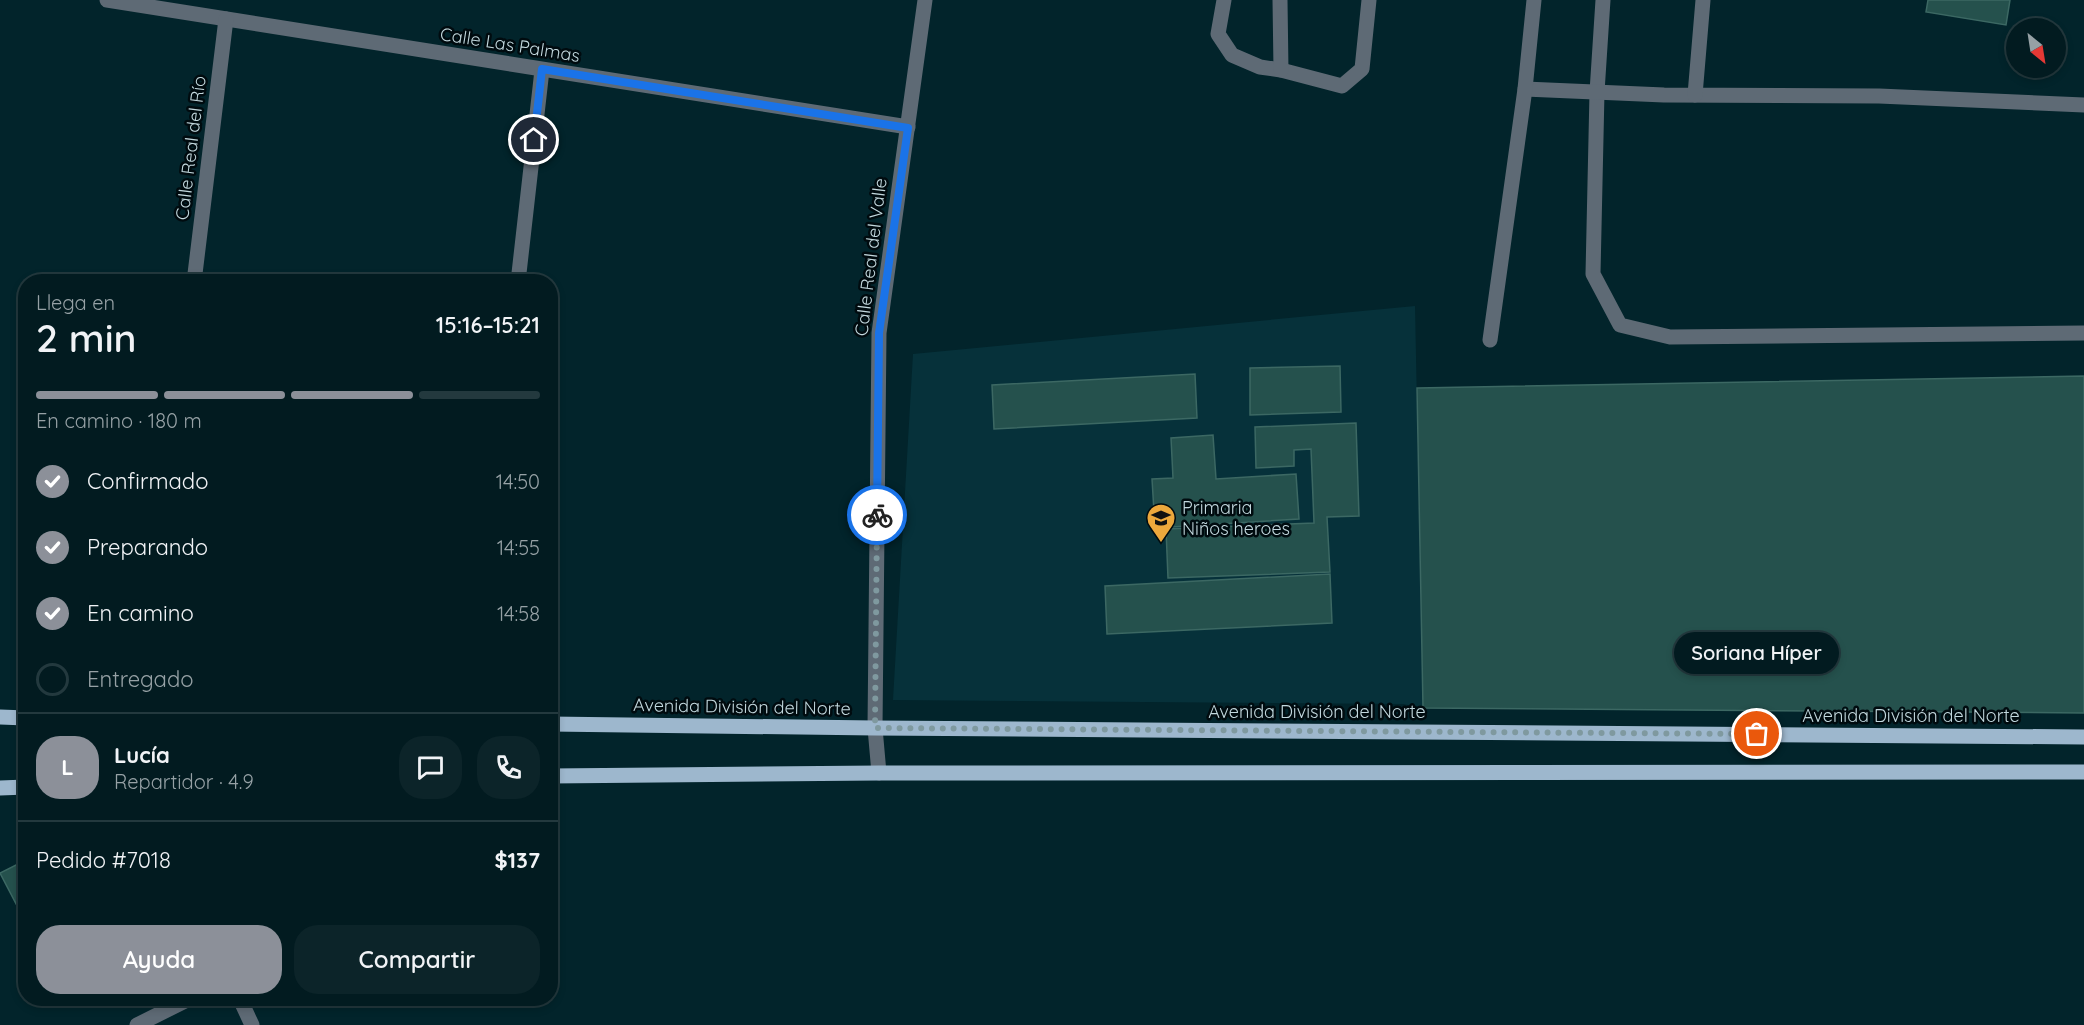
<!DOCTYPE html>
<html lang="es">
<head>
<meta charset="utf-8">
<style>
  body { margin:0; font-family:Quicksand,sans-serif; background:#0c2429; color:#f1f3f6; height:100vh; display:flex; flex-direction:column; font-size:22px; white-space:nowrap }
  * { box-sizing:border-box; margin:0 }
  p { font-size:20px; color:#96a1a5 }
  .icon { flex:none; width:33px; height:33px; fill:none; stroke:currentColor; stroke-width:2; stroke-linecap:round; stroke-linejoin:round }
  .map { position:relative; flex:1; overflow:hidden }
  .drawer { position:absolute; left:18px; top:274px; width:540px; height:732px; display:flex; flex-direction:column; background:#021b20; border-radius:24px; box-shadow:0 3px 9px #0003,0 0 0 2px #23393e }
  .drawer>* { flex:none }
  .needle { width:39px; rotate:150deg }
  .buttons { position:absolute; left:2006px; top:18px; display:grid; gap:12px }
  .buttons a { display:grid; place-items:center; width:60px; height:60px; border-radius:50%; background:#021b20; box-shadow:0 3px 9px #0003,0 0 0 2px #23393e; font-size:30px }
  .pin { position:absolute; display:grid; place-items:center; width:51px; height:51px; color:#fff; margin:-26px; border:3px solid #fff; border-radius:50%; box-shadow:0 2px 6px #0007 }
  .courier { position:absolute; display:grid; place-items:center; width:60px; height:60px; margin:-30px; border:4px solid #1a73e8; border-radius:50%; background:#fff; color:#222; box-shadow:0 2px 8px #0007 }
  .bubble { position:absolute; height:42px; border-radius:21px; background:#021b20; box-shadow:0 3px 9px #0003,0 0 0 2px #23393e; font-size:20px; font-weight:600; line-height:42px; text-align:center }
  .summary em { font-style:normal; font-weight:600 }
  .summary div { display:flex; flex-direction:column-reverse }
  .summary { display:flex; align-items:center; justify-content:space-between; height:102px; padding:0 18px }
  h1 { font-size:39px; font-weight:600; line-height:45px }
  .bar { display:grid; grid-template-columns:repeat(4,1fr); gap:9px 6px; align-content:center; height:72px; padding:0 18px }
  .bar i { height:8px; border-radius:4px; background:#23393e }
  .bar .current { background:#8c9099 }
  .bar p { grid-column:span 4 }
  .line { display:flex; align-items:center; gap:15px; padding:0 18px; border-top:2px solid #23393e }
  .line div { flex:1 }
  .round { display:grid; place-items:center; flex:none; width:63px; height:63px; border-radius:24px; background:#0c2429 }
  ol { padding:0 18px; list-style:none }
  li { display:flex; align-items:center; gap:18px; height:66px }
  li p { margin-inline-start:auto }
  li .icon { padding:6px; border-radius:50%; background:#8c9099; color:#fff; stroke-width:4 }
  li:last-child { color:#96a1a5 }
  li i { width:33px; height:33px; border:3px solid #23393e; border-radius:50% }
  .button { display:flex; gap:12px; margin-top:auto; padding:12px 18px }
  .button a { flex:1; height:69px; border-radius:24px; background:#8c9099; color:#fff; font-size:24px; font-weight:600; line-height:69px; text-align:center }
  .button a+a { background:#0c2429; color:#f1f3f6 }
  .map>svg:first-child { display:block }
  .built { fill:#06313a }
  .building { fill:#25514d; stroke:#3c6863; stroke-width:1.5 }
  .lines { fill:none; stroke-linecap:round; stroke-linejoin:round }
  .minor { stroke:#5e6a75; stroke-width:15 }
  .major { stroke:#9db7cd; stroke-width:15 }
  .done { stroke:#7f999f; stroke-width:6; stroke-dasharray:0 10.8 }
  .route { stroke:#1a73e8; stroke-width:8 }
  .labels { text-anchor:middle; stroke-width:5; stroke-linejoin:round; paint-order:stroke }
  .street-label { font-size:18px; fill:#c2d8de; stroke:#000b0f }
  .poi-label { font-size:18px; fill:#c2d8de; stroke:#000b0f; text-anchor:start }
</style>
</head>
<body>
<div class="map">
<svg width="2084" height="1025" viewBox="0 0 2084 1025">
  <rect width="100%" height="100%" fill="#02242b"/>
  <!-- built -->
  <polygon class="built" points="1415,306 1423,708 1403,704 893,700 913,354"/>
  <!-- building -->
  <g class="building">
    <polygon points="1928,0 2010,0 2006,25 1926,12"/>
    <polygon points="1340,366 1341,412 1250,415 1250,368"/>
    <polygon points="1195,374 1197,418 994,429 992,385"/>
    <polygon points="2084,376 2084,713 1423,708 1417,388"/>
    <polygon points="1356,423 1359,516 1327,517 1330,572 1168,578 1166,529 1314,523 1311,449 1294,450 1294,466 1256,468 1255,427"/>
    <polygon points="1213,435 1216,479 1296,474 1299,519 1155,528 1152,479 1173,478 1171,438"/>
    <polygon points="1330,574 1332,623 1107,634 1105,586"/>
    <polygon points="26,860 26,923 0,873"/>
  </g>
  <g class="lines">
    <!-- minor -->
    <g class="minor">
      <polyline points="107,0 908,127"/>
      <polyline points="1224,0 1218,34 1232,55 1260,67 1281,70 1342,86 1362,69 1369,0"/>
      <polyline points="1280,0 1281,70"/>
      <polyline points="1603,0 1597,92 1593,274 1620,325 1670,337 2084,333"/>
      <polyline points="1525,89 1664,95 1879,96 2084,105"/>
      <polyline points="1695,95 1703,0"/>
      <polyline points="194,282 226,19"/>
      <polyline points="518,282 542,70"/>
      <polyline points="1490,340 1525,89 1534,0"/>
      <polyline points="879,773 875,728 879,333 925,0"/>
      <polyline points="240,999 252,1025"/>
      <polyline points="137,1025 189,999"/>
    </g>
    <!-- major -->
    <g class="major">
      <polyline points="0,717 26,718"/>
      <polyline points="550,724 875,728 2084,737"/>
      <polyline points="550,776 879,773 2084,772"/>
      <polyline points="0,788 26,787"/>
    </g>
  </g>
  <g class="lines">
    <!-- done -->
    <polyline class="done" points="877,515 875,728 1757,734"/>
    <!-- route -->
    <polyline class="route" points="534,140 542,69 908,128 879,333 877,515"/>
  </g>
  <!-- icons -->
  <defs>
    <g id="school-pin" transform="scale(1.5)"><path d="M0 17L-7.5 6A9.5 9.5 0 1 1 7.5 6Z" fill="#eda83c" stroke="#000b0f"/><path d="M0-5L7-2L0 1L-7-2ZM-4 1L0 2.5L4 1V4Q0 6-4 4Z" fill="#111"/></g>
  </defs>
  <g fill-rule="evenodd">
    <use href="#school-pin" x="1161" y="518"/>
  </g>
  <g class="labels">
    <!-- street labels -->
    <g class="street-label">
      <text transform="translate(510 45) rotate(9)" y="6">Calle Las Palmas</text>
      <text transform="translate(191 148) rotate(-83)" y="6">Calle Real del Río</text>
      <text transform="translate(871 257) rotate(-83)" y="6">Calle Real del Valle</text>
      <text transform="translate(742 707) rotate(1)" y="6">Avenida División del Norte</text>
      <text x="1317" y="718">Avenida División del Norte</text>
      <text x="1911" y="722">Avenida División del Norte</text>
    </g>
    <!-- poi labels -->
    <g class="poi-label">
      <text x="1182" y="514">Primaria<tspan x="1182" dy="21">Niños heroes</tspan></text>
    </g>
  </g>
</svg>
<div class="buttons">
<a><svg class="needle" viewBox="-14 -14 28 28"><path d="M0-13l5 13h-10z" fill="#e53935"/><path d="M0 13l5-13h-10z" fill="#96a1a5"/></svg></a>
</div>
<div class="pin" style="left:1757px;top:734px;background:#ea580c"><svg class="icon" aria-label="bag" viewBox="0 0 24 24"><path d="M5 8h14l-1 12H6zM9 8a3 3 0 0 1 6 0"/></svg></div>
<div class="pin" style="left:534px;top:140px;background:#1f2937"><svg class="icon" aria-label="home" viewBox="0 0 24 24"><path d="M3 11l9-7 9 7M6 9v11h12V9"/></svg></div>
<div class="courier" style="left:877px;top:515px"><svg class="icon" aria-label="bike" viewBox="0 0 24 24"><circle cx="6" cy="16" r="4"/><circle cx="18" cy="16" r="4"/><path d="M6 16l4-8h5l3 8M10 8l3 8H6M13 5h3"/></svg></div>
<div class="bubble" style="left:1674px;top:632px;width:165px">Soriana Híper</div>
<section class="drawer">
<div class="summary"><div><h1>2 min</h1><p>Llega en</p></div><em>15:16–15:21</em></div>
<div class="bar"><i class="current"></i><i class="current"></i><i class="current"></i><i></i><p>En camino · 180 m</p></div>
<ol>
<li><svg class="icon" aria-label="check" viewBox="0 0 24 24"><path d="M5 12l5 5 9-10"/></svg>Confirmado<p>14:50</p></li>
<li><svg class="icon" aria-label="check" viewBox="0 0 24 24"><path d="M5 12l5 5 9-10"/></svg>Preparando<p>14:55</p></li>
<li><svg class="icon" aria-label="check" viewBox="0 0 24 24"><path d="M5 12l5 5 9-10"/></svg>En camino<p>14:58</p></li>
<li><i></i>Entregado</li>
</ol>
<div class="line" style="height:108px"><b class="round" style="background:#8c9099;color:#fff">L</b><div><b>Lucía</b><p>Repartidor · 4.9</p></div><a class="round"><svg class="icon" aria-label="chat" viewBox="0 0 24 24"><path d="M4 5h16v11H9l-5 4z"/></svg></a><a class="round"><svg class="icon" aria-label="phone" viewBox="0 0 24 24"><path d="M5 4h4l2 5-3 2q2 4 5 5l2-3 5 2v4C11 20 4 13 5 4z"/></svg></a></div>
<div class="line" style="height:78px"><div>Pedido #7018</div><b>$137</b></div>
<div class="button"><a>Ayuda</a><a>Compartir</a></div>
</section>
</div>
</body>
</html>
